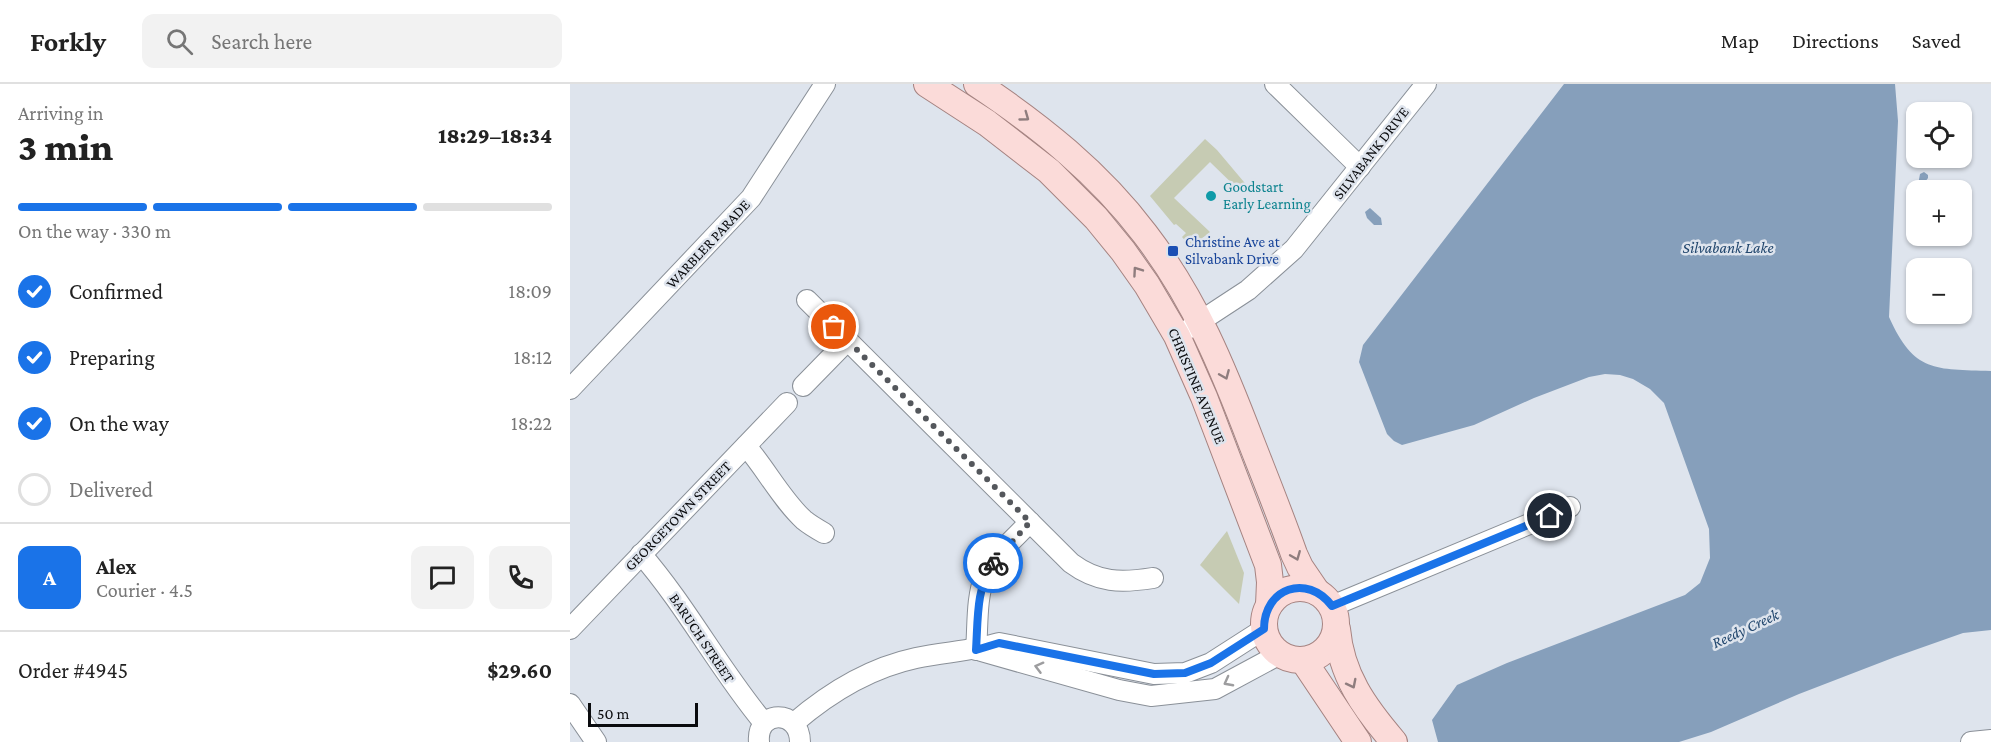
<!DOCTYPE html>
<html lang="en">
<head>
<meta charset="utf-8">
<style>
  body { margin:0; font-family:"Crimson Pro",serif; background:#f2f2f2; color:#222; height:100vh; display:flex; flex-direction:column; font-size:22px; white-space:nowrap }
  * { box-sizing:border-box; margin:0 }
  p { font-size:20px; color:#767676 }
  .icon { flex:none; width:33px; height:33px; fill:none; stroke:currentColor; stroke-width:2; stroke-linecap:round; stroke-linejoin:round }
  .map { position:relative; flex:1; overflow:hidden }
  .side { display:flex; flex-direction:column; background:#fff; width:570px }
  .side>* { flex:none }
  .controls { position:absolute; left:1336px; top:18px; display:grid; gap:12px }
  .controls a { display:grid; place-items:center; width:66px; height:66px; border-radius:12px; background:#fff; box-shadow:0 2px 4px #0004; font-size:30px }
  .scale { position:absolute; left:18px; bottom:15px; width:110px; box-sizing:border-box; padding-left:6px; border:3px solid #0a0b0e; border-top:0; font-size:16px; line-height:21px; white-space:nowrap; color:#0a0b0e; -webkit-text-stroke:4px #dee4ed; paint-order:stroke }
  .pin { position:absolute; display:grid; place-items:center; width:51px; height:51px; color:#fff; margin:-26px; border:3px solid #fff; border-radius:50%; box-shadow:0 2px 6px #0007 }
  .courier { position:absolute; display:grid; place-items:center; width:60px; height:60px; margin:-30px; border:4px solid #1a73e8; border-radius:50%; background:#fff; color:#222; box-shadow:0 2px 8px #0007 }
  .overview em { font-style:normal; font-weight:800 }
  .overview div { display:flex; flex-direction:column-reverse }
  .overview { display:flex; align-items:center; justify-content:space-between; height:102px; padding:0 18px }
  h1 { font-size:39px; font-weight:800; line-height:45px }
  .bar { display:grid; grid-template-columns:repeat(4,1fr); gap:9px 6px; align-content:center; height:72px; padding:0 18px }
  .bar i { height:8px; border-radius:4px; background:#e0e0e0 }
  .bar .current { background:#1a73e8 }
  .bar p { grid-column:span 4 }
  .line { display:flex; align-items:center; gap:15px; padding:0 18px; border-top:2px solid #e0e0e0 }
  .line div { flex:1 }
  .round { display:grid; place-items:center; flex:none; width:63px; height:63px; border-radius:12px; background:#f2f2f2 }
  ol { padding:0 18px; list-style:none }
  li { display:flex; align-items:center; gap:18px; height:66px }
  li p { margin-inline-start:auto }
  li .icon { padding:6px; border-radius:50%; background:#1a73e8; color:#fff; stroke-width:4 }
  li:last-child { color:#767676 }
  li i { width:33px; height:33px; border:3px solid #e0e0e0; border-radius:50% }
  header { display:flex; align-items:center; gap:36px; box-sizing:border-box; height:84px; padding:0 30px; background:#fff; border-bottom:2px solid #e0e0e0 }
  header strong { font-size:28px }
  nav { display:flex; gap:33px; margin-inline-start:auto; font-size:21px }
  .search { width:420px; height:54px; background:#f2f2f2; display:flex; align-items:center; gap:15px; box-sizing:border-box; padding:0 21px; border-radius:12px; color:#767676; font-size:22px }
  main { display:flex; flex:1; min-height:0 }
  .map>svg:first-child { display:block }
  .green { fill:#c6cbb3 }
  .water { fill:#869fbb }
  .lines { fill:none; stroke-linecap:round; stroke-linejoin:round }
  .minor-casing { stroke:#8a9098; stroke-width:22 }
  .major-casing { stroke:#a58381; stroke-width:28 }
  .minor { stroke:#fff; stroke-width:20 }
  .major { stroke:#fbdbd9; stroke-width:26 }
  .oneway { stroke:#8f7d7e }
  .oneway2 { stroke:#9d9d9f }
  .done { stroke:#54575c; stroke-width:6; stroke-dasharray:0 10.8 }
  .route { stroke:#1a73e8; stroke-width:8 }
  .culture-dot { fill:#0f9aa8; stroke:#dee4ed; stroke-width:2 }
  .transit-dot { fill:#1a4fb4; stroke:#dee4ed; stroke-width:2 }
  .labels { text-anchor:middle; stroke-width:5; stroke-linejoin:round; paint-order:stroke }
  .street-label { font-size:15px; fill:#0a0b0e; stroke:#dee4ed }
  .culture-label { font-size:15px; fill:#0d838f; stroke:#dee4ed; text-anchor:start }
  .transit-label { font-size:15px; fill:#164399; stroke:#dee4ed; text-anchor:start }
  .water-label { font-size:16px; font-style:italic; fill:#21466d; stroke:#dee4ed }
</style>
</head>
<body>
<header>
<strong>Forkly</strong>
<div class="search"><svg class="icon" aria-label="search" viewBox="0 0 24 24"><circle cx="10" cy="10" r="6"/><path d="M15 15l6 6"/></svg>Search here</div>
<nav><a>Map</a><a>Directions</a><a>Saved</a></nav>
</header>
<main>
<section class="side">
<div class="overview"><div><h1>3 min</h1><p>Arriving in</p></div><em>18:29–18:34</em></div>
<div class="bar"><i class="current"></i><i class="current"></i><i class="current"></i><i></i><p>On the way · 330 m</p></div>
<ol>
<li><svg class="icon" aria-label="check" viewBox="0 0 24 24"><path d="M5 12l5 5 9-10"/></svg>Confirmed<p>18:09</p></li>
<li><svg class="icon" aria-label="check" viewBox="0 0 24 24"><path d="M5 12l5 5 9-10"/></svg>Preparing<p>18:12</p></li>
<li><svg class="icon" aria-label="check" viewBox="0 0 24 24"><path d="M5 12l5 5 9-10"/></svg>On the way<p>18:22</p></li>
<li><i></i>Delivered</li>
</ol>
<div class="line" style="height:108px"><b class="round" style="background:#1a73e8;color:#fff">A</b><div><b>Alex</b><p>Courier · 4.5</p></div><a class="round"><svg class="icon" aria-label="chat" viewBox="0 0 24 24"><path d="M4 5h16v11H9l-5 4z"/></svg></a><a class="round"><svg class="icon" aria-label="phone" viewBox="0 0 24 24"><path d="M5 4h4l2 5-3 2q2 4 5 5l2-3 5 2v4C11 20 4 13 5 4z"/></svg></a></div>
<div class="line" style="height:78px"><div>Order #4945</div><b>$29.60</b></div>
</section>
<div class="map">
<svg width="1421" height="658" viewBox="0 0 1421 658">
  <rect width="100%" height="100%" fill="#dee4ed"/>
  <!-- green -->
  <g class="green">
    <polygon points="635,55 647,66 679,104 673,110 640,78 604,114 640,148 621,163 612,153 616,149 606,140 604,141 580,112"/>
    <polygon points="657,447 674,489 669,520 630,481"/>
  </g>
  <!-- water -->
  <g class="water">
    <path d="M994 0H1325L1328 37 1319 233C1344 289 1365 285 1421 287V546L1393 549 1325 573 1229 610 1141 648 1109 658H868L862 636 887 601 937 579 1115 511 1130 499 1140 474 1139 445 1094 319 1080 305 1063 295 1050 291 1035 290 1019 293 964 314 904 341 832 361 824 357 817 350 789 278 793 261Z"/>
    <polygon points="1354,88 1358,91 1358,94 1355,98 1358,103 1356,106 1350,106 1348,101 1350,90"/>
    <polygon points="800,124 811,134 812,141 804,141 797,134 795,128"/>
  </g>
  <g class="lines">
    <!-- minor casing -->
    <g class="minor-casing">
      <g id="minor">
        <polyline points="705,0 790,83"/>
        <path d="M237 216 501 479C528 499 551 499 583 494"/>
        <polyline points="620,244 678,206 724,165 856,0"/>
        <polyline points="233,302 277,257"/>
        <polyline points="0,305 181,114 255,0"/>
        <path d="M176 362C196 385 212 416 234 436 240 441 247 445 254 449"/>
        <path d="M71 470C117 523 149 585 194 639"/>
        <polyline points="762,522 1000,423"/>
        <polyline points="0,545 217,319"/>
        <path d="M406 566C408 542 406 513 415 492 424 471 445 454 460 438"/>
        <polyline points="411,567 549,606 581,612 645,605 710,570"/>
        <polyline points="0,620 26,658"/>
        <path d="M224 639C260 608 299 584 346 574 374 568 402 567 429 559L584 590 615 589 641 579 694 545"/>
        <path d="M189 658C186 625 230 625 230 658"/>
        <polyline points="1401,658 1421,656"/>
      </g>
    </g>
    <!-- major casing -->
    <g class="major-casing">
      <g id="major">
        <polyline points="357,0 417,39 479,87 526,134 553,167 577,201 607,252 634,313 698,481 700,498 699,521"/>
        <path d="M407 0C470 42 529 89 575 150 625 215 653 284 682 360 696 396 711 433 724 470L730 483 747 508"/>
        <circle cx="730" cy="540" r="36"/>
        <path d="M767 545C771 591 794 623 824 658"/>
        <polyline points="733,576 788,658"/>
      </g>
    </g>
    <!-- minor -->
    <use href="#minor" class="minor"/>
    <!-- major -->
    <use href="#major" class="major"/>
  </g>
  <!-- one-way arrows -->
  <defs><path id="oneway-chevron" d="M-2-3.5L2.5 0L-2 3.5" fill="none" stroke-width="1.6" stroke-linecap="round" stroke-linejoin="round" transform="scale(1.5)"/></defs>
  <g class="oneway">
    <use href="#oneway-chevron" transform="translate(455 33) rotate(36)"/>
    <use href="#oneway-chevron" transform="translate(567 187) rotate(-125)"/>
    <use href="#oneway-chevron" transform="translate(655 291) rotate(67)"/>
    <use href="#oneway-chevron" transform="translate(726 472) rotate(68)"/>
    <use href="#oneway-chevron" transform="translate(782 600) rotate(63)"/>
  </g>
  <g class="oneway2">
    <use href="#oneway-chevron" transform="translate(469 583) rotate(-165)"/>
    <use href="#oneway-chevron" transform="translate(658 598) rotate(152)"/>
  </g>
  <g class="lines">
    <!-- done -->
    <polyline class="done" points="264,243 460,438 423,479"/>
    <!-- route -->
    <path class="route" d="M423 479C406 504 408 536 406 566L429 559 584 590 615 589 641 579 694 545C694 504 737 489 762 522L980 432"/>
  </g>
  <!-- markers -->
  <circle class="culture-dot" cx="641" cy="112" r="6"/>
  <rect class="transit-dot" x="597" y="161" width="12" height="12" rx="3"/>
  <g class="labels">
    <!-- street labels -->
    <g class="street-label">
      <text transform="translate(801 69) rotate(-52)" y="5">SILVABANK DRIVE</text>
      <text transform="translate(138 160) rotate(-47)" y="5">WARBLER PARADE</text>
      <text transform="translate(627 302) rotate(67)" y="5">CHRISTINE AVENUE</text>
      <text transform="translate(108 432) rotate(-46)" y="5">GEORGETOWN STREET</text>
      <text transform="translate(132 554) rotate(56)" y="5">BARUCH STREET</text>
    </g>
    <!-- culture labels -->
    <g class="culture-label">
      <text x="653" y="108">Goodstart<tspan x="653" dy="17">Early Learning</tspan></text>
    </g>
    <!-- transit labels -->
    <g class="transit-label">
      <text x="615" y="163">Christine Ave at<tspan x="615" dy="17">Silvabank Drive</tspan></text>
    </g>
    <!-- water labels -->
    <g class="water-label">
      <text x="1158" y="169">Silvabank Lake</text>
      <text transform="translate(1175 544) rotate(-25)" y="6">Reedy Creek</text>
    </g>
  </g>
</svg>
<div class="controls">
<a><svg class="icon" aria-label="locate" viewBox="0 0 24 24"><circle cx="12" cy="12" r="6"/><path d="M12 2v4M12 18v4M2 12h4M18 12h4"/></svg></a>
<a>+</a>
<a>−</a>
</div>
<div class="scale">50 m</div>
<div class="pin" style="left:264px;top:243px;background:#ea580c"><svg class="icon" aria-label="bag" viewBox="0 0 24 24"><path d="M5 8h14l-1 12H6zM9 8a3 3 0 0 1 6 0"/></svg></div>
<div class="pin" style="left:980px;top:432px;background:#1f2937"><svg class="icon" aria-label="home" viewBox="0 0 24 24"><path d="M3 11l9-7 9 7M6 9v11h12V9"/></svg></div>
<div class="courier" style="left:423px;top:479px"><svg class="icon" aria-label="bike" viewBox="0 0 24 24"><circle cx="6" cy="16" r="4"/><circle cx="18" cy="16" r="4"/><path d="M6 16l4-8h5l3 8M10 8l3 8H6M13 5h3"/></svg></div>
</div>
</main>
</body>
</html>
